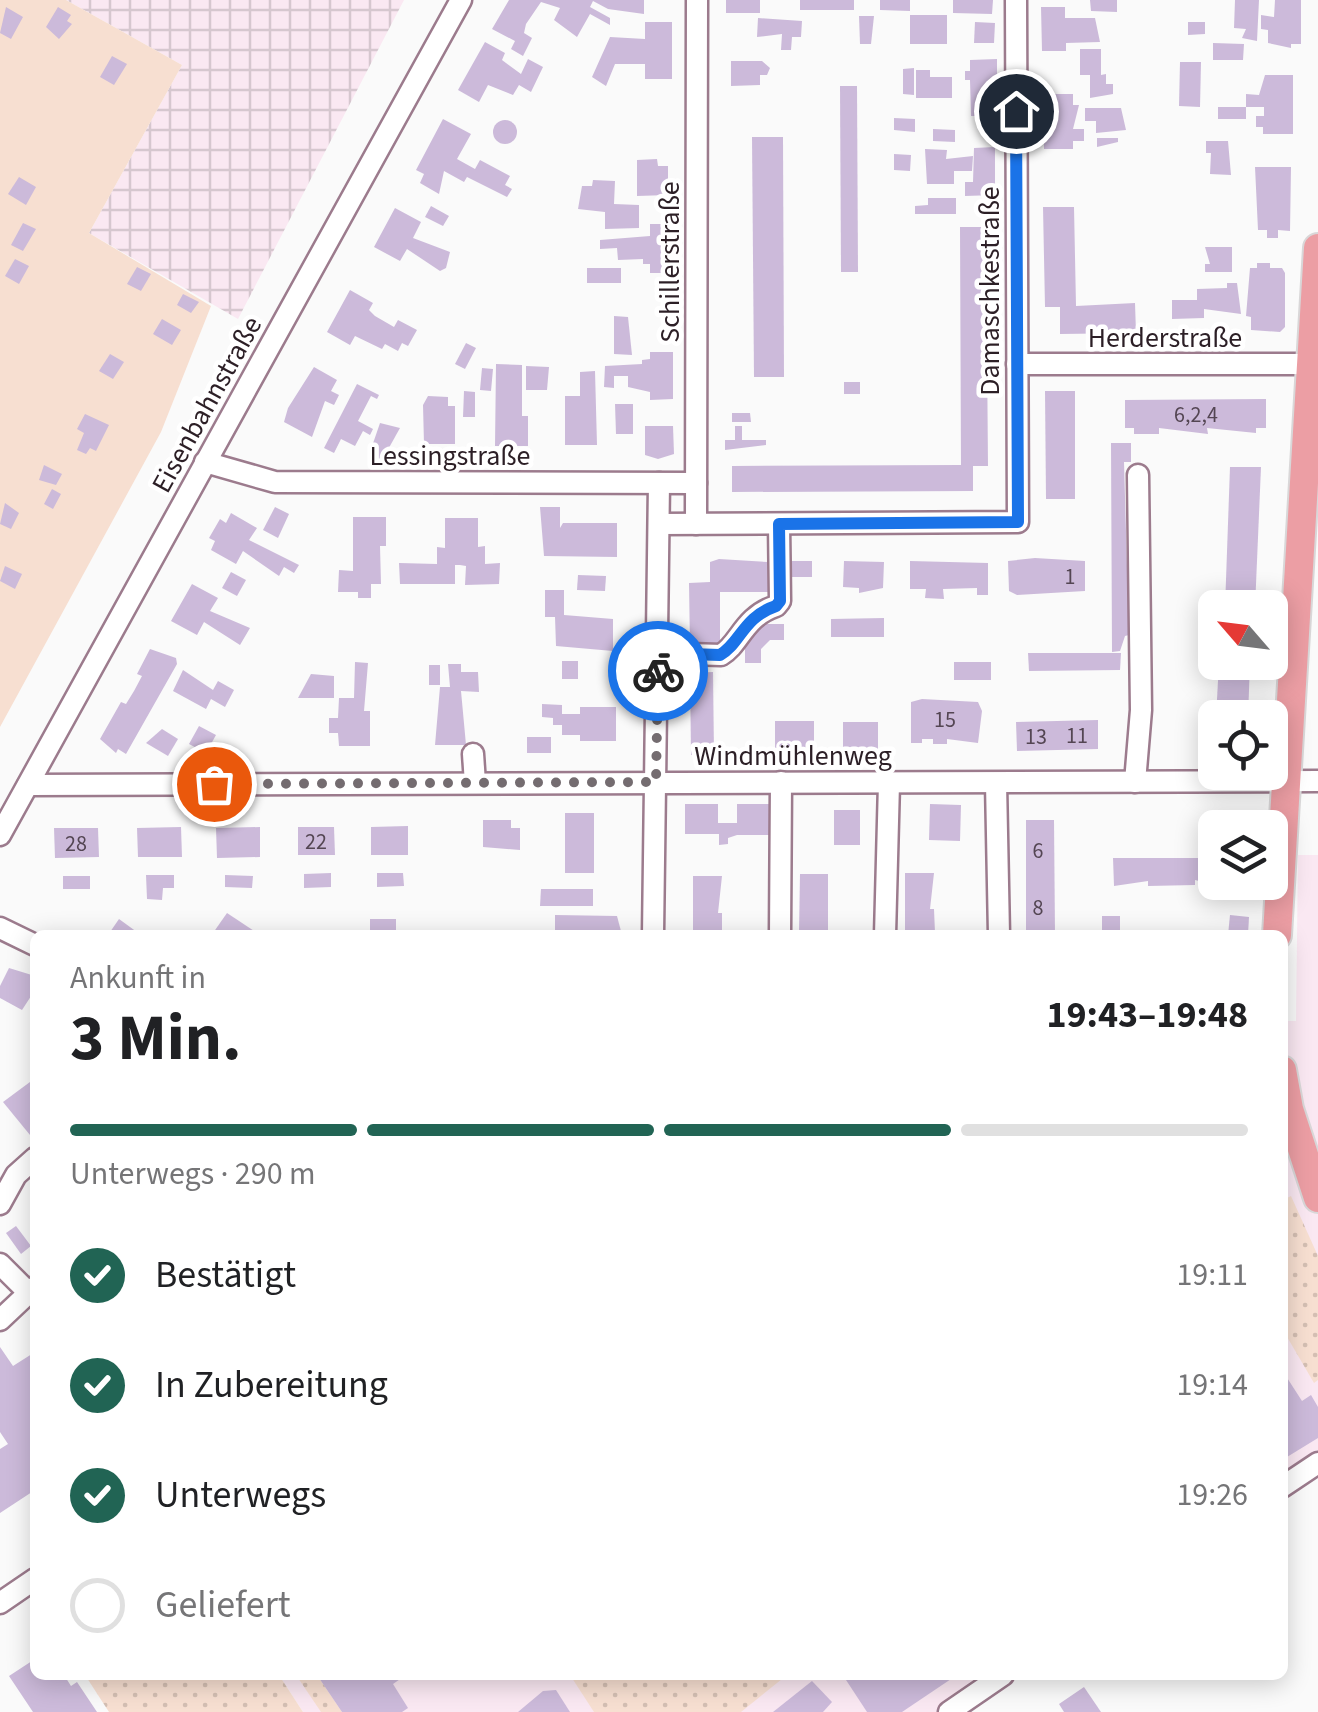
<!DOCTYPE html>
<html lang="de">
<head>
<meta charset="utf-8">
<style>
  body { margin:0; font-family:"Source Sans 3",sans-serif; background:#f2f2f2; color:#202124; height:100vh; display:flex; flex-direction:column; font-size:38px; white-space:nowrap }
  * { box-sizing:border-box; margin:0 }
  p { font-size:32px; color:#757577 }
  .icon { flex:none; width:55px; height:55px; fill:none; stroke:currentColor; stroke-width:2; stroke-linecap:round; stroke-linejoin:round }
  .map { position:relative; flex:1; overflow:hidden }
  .sheet { position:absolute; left:30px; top:930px; width:1258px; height:750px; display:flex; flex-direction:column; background:#fff; border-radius:15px; box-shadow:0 5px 25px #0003 }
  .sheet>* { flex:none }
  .needle { width:65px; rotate:298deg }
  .buttons { position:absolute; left:1198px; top:590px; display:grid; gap:20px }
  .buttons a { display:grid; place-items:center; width:90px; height:90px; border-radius:15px; background:#fff; box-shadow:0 5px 25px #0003; font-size:50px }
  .pin { position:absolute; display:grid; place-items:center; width:85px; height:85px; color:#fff; margin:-42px; border:5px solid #fff; border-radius:50%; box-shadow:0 2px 10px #0007 }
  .courier { position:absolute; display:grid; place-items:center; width:100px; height:100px; margin:-50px; border:8px solid #1a73e8; border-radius:50%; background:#fff; color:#222; box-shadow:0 2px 12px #0007 }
  .headline em { font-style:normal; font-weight:700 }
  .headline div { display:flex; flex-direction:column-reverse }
  .headline { display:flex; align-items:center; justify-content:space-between; height:170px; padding:0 40px }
  h1 { font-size:65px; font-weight:700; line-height:75px }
  .bar { display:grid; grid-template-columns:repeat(4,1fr); gap:15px 10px; align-content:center; height:120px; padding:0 40px }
  .bar i { height:12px; border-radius:8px; background:#e0e0e0 }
  .bar .current { background:#216454 }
  .bar p { grid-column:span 4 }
  ol { padding:0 40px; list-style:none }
  li { display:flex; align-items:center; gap:30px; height:110px }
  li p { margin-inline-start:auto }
  li .icon { padding:10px; border-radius:50%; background:#216454; color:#fff; stroke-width:4 }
  li:last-child { color:#757577 }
  li i { width:55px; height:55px; border:5px solid #e0e0e0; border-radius:50% }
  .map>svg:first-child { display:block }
  .built { fill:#fae8f2 }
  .industrial { fill:url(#industrial-grid) }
  .grass { fill:url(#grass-dots) }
  .garden { fill:#f7dfd1 }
  .building { fill:#ccbada }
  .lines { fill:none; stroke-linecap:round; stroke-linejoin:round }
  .minor-casing { stroke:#9c7b8d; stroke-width:25 }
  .major-casing { stroke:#d9d7d8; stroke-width:32 }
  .minor { stroke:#fff; stroke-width:20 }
  .major { stroke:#ec9ea4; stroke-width:28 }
  .done { stroke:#746c70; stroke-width:10; stroke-dasharray:0 18 }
  .route { stroke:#1a73e8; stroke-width:12 }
  .labels { text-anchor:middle; stroke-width:9; stroke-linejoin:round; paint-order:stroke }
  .number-label { font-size:22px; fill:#544653 }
  .street-label { font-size:28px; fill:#2c1f26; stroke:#fff }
</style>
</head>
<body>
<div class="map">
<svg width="1318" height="1712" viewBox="0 0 1318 1712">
  <defs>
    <pattern id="industrial-grid" width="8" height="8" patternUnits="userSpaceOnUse" patternTransform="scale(2.5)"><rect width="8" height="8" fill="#fae8f2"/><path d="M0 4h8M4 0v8" fill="none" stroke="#d6c7cf"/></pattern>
    <pattern id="grass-dots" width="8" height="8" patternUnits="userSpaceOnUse" patternTransform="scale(2.5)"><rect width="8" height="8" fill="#f7dfd1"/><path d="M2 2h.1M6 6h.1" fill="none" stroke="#d4bfb3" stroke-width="1.8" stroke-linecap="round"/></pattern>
  </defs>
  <rect width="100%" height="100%" fill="#fafafa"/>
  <!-- built -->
  <g class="built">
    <polygon points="1298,855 1318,855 1318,1457 1283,1481 1283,1021 1296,1021"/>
    <polygon points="279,1675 994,1675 939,1712 303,1712"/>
  </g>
  <!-- industrial -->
  <polygon class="industrial" points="66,0 404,0 238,319 89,233 182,65"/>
  <!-- grass -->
  <g class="grass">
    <polygon points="1291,1196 1318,1256 1318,1380 1314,1383 1283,1330 1283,1200"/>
    <polygon points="85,1675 279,1675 303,1712 109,1712"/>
    <polygon points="296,1675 317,1675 342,1712 321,1712"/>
    <polygon points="570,1675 787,1675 741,1712 594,1712"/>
  </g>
  <!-- garden -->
  <polygon class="garden" points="0,0 66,0 182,65 89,233 211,306 161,432 0,727"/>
  <!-- building -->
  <g class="building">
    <polygon points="509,0 644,0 644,14 608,9 593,1 590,7 610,18 610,25 590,14 577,37 554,20 560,8 541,2 526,24 524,33 532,38 523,56 511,49 515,41 492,29"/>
    <rect x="726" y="0" width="34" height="13"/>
    <rect x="800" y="0" width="54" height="10"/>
    <polygon points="880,0 910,0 910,11 880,10"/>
    <polygon points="953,0 993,0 992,14 953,13"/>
    <polygon points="1090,0 1117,0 1117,12 1091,11"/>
    <polygon points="1235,0 1259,0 1257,41 1242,38 1246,29 1234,28"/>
    <polygon points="1275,0 1301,0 1301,44 1291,44 1291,48 1268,43 1268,30 1261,29 1261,15 1274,17"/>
    <polygon points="6,7 23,17 11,39 0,33"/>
    <polygon points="58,7 71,15 67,21 72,24 59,39 46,27"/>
    <polygon points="1041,7 1065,7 1065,18 1095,18 1100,42 1066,43 1066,51 1042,51"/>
    <rect x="910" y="15" width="37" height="29"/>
    <polygon points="859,16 874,16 871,44 860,44"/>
    <polygon points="758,18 802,21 801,37 792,37 791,50 781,50 782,34 757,37"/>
    <polygon points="645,22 672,22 672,79 645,79 645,64 615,64 606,86 592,77 610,37 645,39"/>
    <polygon points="975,22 995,23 994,43 974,43"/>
    <polygon points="1188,22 1205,22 1205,34 1188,35"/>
    <polygon points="485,42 505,53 502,60 521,74 528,59 543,67 531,92 519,85 513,95 488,85 479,102 458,90"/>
    <polygon points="1213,43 1244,44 1243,60 1213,60"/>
    <polygon points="1080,49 1101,49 1101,75 1106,74 1106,84 1113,84 1113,94 1090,98 1090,75 1080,75"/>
    <polygon points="112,56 127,64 114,85 100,77"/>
    <polygon points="997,59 997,116 977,122 977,116 971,116 970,80 965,80 965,71 970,71 970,60"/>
    <polygon points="731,61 762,61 770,68 767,75 760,75 760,85 731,86"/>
    <polygon points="1180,62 1201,62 1200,107 1179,106"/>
    <polygon points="914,68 914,95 903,94 903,69"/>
    <polygon points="916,70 930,70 930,77 952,77 952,98 916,98"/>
    <polygon points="1265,75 1293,75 1293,134 1263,134 1263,127 1256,127 1256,116 1264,116 1264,107 1246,107 1246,94 1259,95"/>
    <polygon points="840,86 857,86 858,272 841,272"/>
    <polygon points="1043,94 1073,94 1073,105 1079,105 1073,129 1084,129 1084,141 1073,141 1073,149 1044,149"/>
    <rect x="1218" y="107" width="28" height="12"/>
    <polygon points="1085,108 1121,108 1126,130 1096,133 1096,121 1085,121"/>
    <polygon points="894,118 915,119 915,132 894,130"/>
    <polygon points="443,119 471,134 457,159 475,169 480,160 510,176 505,185 512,189 507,197 467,177 464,182 444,171 439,194 420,183 424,174 416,170"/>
    <circle cx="505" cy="132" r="12"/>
    <polygon points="933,129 955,130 955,142 933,141"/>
    <polygon points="752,137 783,137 784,377 754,377"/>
    <polygon points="1097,138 1118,138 1118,142 1097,147"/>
    <polygon points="1206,141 1228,141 1231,175 1210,174 1211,153 1206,153"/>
    <polygon points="995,147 995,195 965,196 965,182 973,182 974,148"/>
    <polygon points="925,149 947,150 946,159 973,156 972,171 954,171 954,184 927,184"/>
    <polygon points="894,154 911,155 910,171 894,170"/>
    <polygon points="657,159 658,166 668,166 668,195 637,196 637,160"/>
    <polygon points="1255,167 1291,167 1290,231 1278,230 1278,238 1267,238 1267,230 1258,230"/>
    <polygon points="19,177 36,187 26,205 8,194"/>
    <polygon points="593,180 615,181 614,204 639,205 639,228 605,229 605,212 578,209 582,186 592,186"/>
    <polygon points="928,198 956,198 956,214 915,214 915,206 928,205"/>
    <polygon points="431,206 449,216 443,226 425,217"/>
    <polygon points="1043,207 1074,207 1076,306 1135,303 1136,333 1060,334 1060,307 1045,307"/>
    <polygon points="395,208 421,222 413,238 450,252 446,268 440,271 407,249 400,261 374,247"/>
    <polygon points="23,223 36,229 23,251 11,245"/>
    <polygon points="650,224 673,224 673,273 650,273 650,264 643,264 643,259 618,260 617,248 600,249 600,240 650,236"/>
    <polygon points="960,227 986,227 988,466 973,466 973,491 732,492 732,466 961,465"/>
    <polygon points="1205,247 1232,247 1232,272 1205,272 1205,264 1210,264"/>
    <polygon points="15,259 29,266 19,284 5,276"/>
    <polygon points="1257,263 1270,263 1270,268 1282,268 1285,273 1285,327 1280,332 1251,330 1251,317 1246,316 1250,268 1257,268"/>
    <polygon points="137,267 151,274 141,291 127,284"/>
    <rect x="587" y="268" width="34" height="15"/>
    <polygon points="1227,283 1237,283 1241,314 1204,309 1204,318 1172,319 1172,300 1197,300 1197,289 1227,288"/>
    <polygon points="350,290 373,303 369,310 375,316 394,327 398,320 417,330 408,346 402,343 398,351 385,344 382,349 355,336 350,345 327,332"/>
    <polygon points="183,294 199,302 191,313 177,305"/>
    <polygon points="614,316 628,317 632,355 614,354"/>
    <polygon points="162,319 181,330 172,345 153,334"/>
    <polygon points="466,343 476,348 465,369 455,364"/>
    <polygon points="650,352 673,352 673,399 650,400 650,392 628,387 628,376 614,376 614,388 604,387 605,366 642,364 642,360 650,359"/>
    <polygon points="110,354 124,362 113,379 99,371"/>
    <polygon points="496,364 522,365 522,416 528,416 528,446 495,446"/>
    <polygon points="526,366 549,367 547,390 526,390"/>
    <polygon points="314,367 337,380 331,391 339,395 334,405 325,401 312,437 284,422 288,408"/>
    <polygon points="482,368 493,369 491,391 480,390"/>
    <polygon points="595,371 597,445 565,445 565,396 580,396 580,372"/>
    <rect x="844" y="382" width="16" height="12"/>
    <polygon points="357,384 379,395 377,399 371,396 358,421 373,429 370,435 363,431 355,446 341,439 334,453 324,448"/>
    <polygon points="464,391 475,392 475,417 463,417"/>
    <polygon points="1045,391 1075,391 1075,499 1046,499"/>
    <polygon points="428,396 448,397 448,406 455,406 455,444 424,444 423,405"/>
    <polygon points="1266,399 1266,428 1256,428 1256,433 1207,428 1208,434 1159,428 1159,434 1134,434 1134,428 1125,428 1125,400"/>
    <polygon points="615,404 633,404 633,434 616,434"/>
    <polygon points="732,413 750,413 751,422 732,422"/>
    <polygon points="85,414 109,425 96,451 90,448 86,454 77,450 84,433 77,429"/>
    <polygon points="380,423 400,428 381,462 369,455"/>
    <polygon points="645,426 673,426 674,454 658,459 645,455"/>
    <polygon points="735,426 742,426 742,440 766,440 766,445 725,450 725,440 735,440"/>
    <polygon points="1111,443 1131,443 1131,462 1124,462 1129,635 1125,636 1120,651 1112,652"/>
    <polygon points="44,465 62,474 56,485 39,480"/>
    <polygon points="1230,467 1261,467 1255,608 1225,608"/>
    <polygon points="52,489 61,494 53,509 44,504"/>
    <polygon points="5,503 19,513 11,529 0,524"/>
    <polygon points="275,507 289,514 278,538 263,530"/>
    <polygon points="540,507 560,507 560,528 563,523 617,523 617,557 544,556"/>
    <polygon points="231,513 257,528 249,540 299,565 294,573 284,567 279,576 243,551 236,564 211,550 215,541 209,538 220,519 226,523"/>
    <polygon points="353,517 386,517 386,546 380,546 381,584 371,584 371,598 358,598 358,592 338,592 339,570 353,571"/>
    <polygon points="445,518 478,518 478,547 485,546 485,564 500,563 499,584 465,585 466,566 460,565 455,565 455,584 400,584 399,563 437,564 437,547 445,548"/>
    <polygon points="1035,558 1085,561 1085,591 1017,595 1009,591 1008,561"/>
    <polygon points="719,559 768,562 769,592 720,592 720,648 690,648 689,583 710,582 710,562"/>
    <rect x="792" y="561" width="20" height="16"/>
    <polygon points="844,561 884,562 883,588 859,593 859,588 843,587"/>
    <polygon points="910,561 988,563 988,595 977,595 977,588 943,589 944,599 925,598 926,589 910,589"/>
    <polygon points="5,566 22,574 15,589 0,581"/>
    <polygon points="231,572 246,580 237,596 222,588"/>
    <polygon points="578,575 606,576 605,591 577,590"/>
    <polygon points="192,584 218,598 210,611 250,628 240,645 204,622 197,635 171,621"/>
    <polygon points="545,590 564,590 564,615 613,619 613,651 556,646 555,617 545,617"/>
    <polygon points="884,618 884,637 831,637 831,619"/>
    <polygon points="763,624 784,624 784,640 770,640 761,649 761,663 745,663 745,642"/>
    <polygon points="150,649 176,658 177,664 126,754 118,749 116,753 100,739 121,702 126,704 134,691 142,676 137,674"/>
    <polygon points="1028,653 1121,653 1120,670 1029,671"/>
    <rect x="562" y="661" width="16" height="18"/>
    <polygon points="355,662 368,663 364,711 370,711 370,746 339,746 338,733 329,733 329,718 338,718 339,698 354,698"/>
    <rect x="954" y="662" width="37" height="18"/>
    <polygon points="1219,662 1250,662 1248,718 1216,718"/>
    <polygon points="448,664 461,664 461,672 478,672 479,692 461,691 466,745 435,745 440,687 450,687"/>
    <rect x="429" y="665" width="11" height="20"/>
    <polygon points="183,670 213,690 218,681 234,690 225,707 211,699 206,709 173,691"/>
    <polygon points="713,672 714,755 691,755 690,673"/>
    <polygon points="311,674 334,676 334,698 298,698"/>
    <polygon points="922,699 978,702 982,711 978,743 947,739 947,744 933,744 933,739 922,739 922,743 911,743 911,702"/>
    <polygon points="542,704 562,705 562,714 580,714 580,707 616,707 616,741 580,741 580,735 562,735 562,725 553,725 553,718 542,717"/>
    <polygon points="1098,720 1098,749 1017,751 1016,722"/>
    <rect x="775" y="721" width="39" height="32"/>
    <rect x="843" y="722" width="35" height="31"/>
    <polygon points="199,726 216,735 206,753 189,744"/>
    <polygon points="162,729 178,739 168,756 146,743"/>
    <rect x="527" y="737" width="24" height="16"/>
    <polygon points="685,804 718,804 718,823 737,823 737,804 772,804 773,835 737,835 728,838 728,844 719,845 719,834 685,834"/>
    <polygon points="930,804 961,805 960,841 929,840"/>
    <rect x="834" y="810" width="26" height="35"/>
    <rect x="565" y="813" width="29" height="60"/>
    <polygon points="483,820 511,820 511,828 520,828 520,850 483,847"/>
    <polygon points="1026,820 1054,820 1055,935 1026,935"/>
    <polygon points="408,826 408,855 371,855 371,827"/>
    <polygon points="181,827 182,857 138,857 137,828"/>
    <polygon points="260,827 260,857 217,858 216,828"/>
    <polygon points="298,827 334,827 335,855 298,855"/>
    <polygon points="54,828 98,828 99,857 55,858"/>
    <polygon points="1113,858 1215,858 1215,885 1195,880 1195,885 1148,886 1148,881 1114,886"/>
    <polygon points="331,873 331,887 304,888 304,874"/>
    <polygon points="377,873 403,873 404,886 377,887"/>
    <polygon points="905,873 934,873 930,909 934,909 935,933 905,934"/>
    <polygon points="800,874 828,874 828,933 799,933"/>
    <polygon points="146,875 174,875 174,888 163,888 162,900 147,899"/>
    <polygon points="225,875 253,876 252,888 225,887"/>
    <rect x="63" y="876" width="27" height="13"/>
    <polygon points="693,876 722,876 718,913 722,913 722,935 693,935"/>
    <polygon points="541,889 593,889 593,906 540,906"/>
    <polygon points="227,913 260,935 216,935 213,933"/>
    <polygon points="555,915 617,916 622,935 555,935"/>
    <polygon points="1230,915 1249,917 1248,935 1228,935"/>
    <rect x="1102" y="916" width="18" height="19"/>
    <polygon points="119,919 141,935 108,935"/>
    <rect x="370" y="919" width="26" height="16"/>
    <polygon points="9,968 35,976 35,990 22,1010 0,998 0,986"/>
    <polygon points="30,1082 35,1088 35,1131 30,1135 3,1102"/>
    <polygon points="16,1226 31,1246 21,1254 6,1233"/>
    <polygon points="0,1347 13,1366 35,1352 35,1490 0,1513 0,1449 8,1444 0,1432"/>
    <polygon points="1282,1370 1302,1401 1311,1395 1318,1407 1318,1438 1287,1457 1282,1450"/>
    <polygon points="35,1659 35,1675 64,1675 71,1686 77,1682 97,1712 33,1712 9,1676"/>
    <polygon points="317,1675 406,1675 393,1684 408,1708 402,1712 342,1712"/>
    <polygon points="853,1675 957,1675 902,1712 867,1712 846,1680"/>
    <polygon points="812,1681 832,1702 823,1712 773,1712"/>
    <polygon points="1084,1687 1101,1712 1064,1712 1059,1704"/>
    <polygon points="556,1690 570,1712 518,1712 543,1691"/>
  </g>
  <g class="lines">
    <!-- minor casing -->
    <g class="minor-casing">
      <g id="minor">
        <polyline points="1017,364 1313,364"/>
        <polyline points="205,462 275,482 696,483"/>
        <polyline points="659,524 1018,522 1016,0"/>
        <polyline points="696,524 697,0"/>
        <path d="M658 653 721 655C740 644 743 617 776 606L780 601 779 524"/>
        <polyline points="473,754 475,783"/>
        <polyline points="1135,782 1141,710 1138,475"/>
        <polyline points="996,783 999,935"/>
        <polyline points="28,785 1318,781"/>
        <polyline points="0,835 461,0"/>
        <polyline points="0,928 35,945"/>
        <polyline points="653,935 659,483"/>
        <polyline points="780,935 781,782"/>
        <polyline points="885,935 889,783"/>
        <polyline points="0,1204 16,1175 35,1158"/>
        <polyline points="0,1264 28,1292"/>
        <polyline points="0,1320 35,1287"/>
        <polyline points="1282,1487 1318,1463"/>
        <polyline points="0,1603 35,1579"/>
        <polyline points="949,1712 1003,1675"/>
      </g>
    </g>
    <!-- major casing -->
    <g class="major-casing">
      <g id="major">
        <polyline points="1277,935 1318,248"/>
        <polyline points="1282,1070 1289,1109 1318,1198"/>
      </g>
    </g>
    <!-- minor -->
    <use href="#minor" class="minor"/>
    <!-- major -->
    <use href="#major" class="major"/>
  </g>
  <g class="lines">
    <!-- done -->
    <polyline class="done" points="214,784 656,782 658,671"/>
    <!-- route -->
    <path class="route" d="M658 671V653L720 655C740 644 743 617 776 606L780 601 779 524 1018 522 1016 111"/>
  </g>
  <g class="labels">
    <!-- number labels -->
    <g class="number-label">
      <text x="1196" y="422">6,2,4</text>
      <text x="1070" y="584">1</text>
      <text x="945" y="727">15</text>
      <text x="1077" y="743">11</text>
      <text x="1036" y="744">13</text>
      <text x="316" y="849">22</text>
      <text x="76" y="851">28</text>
      <text x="1038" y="858">6</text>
      <text x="1038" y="915">8</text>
    </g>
    <!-- street labels -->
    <g class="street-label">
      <text transform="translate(669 262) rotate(-90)" y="10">Schillerstraße</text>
      <text transform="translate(989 291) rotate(-90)" y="10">Damaschkestraße</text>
      <text x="1165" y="347">Herderstraße</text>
      <text transform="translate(206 404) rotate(-61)" y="10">Eisenbahnstraße</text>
      <text x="450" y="465">Lessingstraße</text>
      <text x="793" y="765">Windmühlenweg</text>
    </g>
  </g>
</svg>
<div class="buttons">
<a><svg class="needle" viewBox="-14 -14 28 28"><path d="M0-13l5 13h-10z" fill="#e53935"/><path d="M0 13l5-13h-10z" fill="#757577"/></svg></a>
<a><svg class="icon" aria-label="locate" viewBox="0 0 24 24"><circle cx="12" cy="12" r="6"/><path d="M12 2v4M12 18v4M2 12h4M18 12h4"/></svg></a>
<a><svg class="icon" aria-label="layers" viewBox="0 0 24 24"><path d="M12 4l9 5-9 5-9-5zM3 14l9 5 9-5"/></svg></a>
</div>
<div class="pin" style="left:214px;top:784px;background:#ea580c"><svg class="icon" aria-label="bag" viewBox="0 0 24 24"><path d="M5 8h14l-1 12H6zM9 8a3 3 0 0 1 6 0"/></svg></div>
<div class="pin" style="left:1016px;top:111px;background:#1f2937"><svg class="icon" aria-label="home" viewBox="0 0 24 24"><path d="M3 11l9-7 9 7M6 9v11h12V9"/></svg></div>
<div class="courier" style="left:658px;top:671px"><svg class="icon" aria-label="bike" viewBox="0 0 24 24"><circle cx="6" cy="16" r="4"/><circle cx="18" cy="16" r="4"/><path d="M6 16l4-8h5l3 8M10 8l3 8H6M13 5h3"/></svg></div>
<section class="sheet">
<div class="headline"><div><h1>3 Min.</h1><p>Ankunft in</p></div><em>19:43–19:48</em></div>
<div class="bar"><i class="current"></i><i class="current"></i><i class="current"></i><i></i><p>Unterwegs · 290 m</p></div>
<ol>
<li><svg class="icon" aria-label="check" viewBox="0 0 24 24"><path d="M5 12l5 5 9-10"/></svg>Bestätigt<p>19:11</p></li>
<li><svg class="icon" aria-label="check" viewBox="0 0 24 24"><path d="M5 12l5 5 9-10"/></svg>In Zubereitung<p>19:14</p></li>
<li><svg class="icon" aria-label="check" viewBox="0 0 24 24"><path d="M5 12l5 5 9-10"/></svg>Unterwegs<p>19:26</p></li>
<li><i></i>Geliefert</li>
</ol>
</section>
</div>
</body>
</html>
